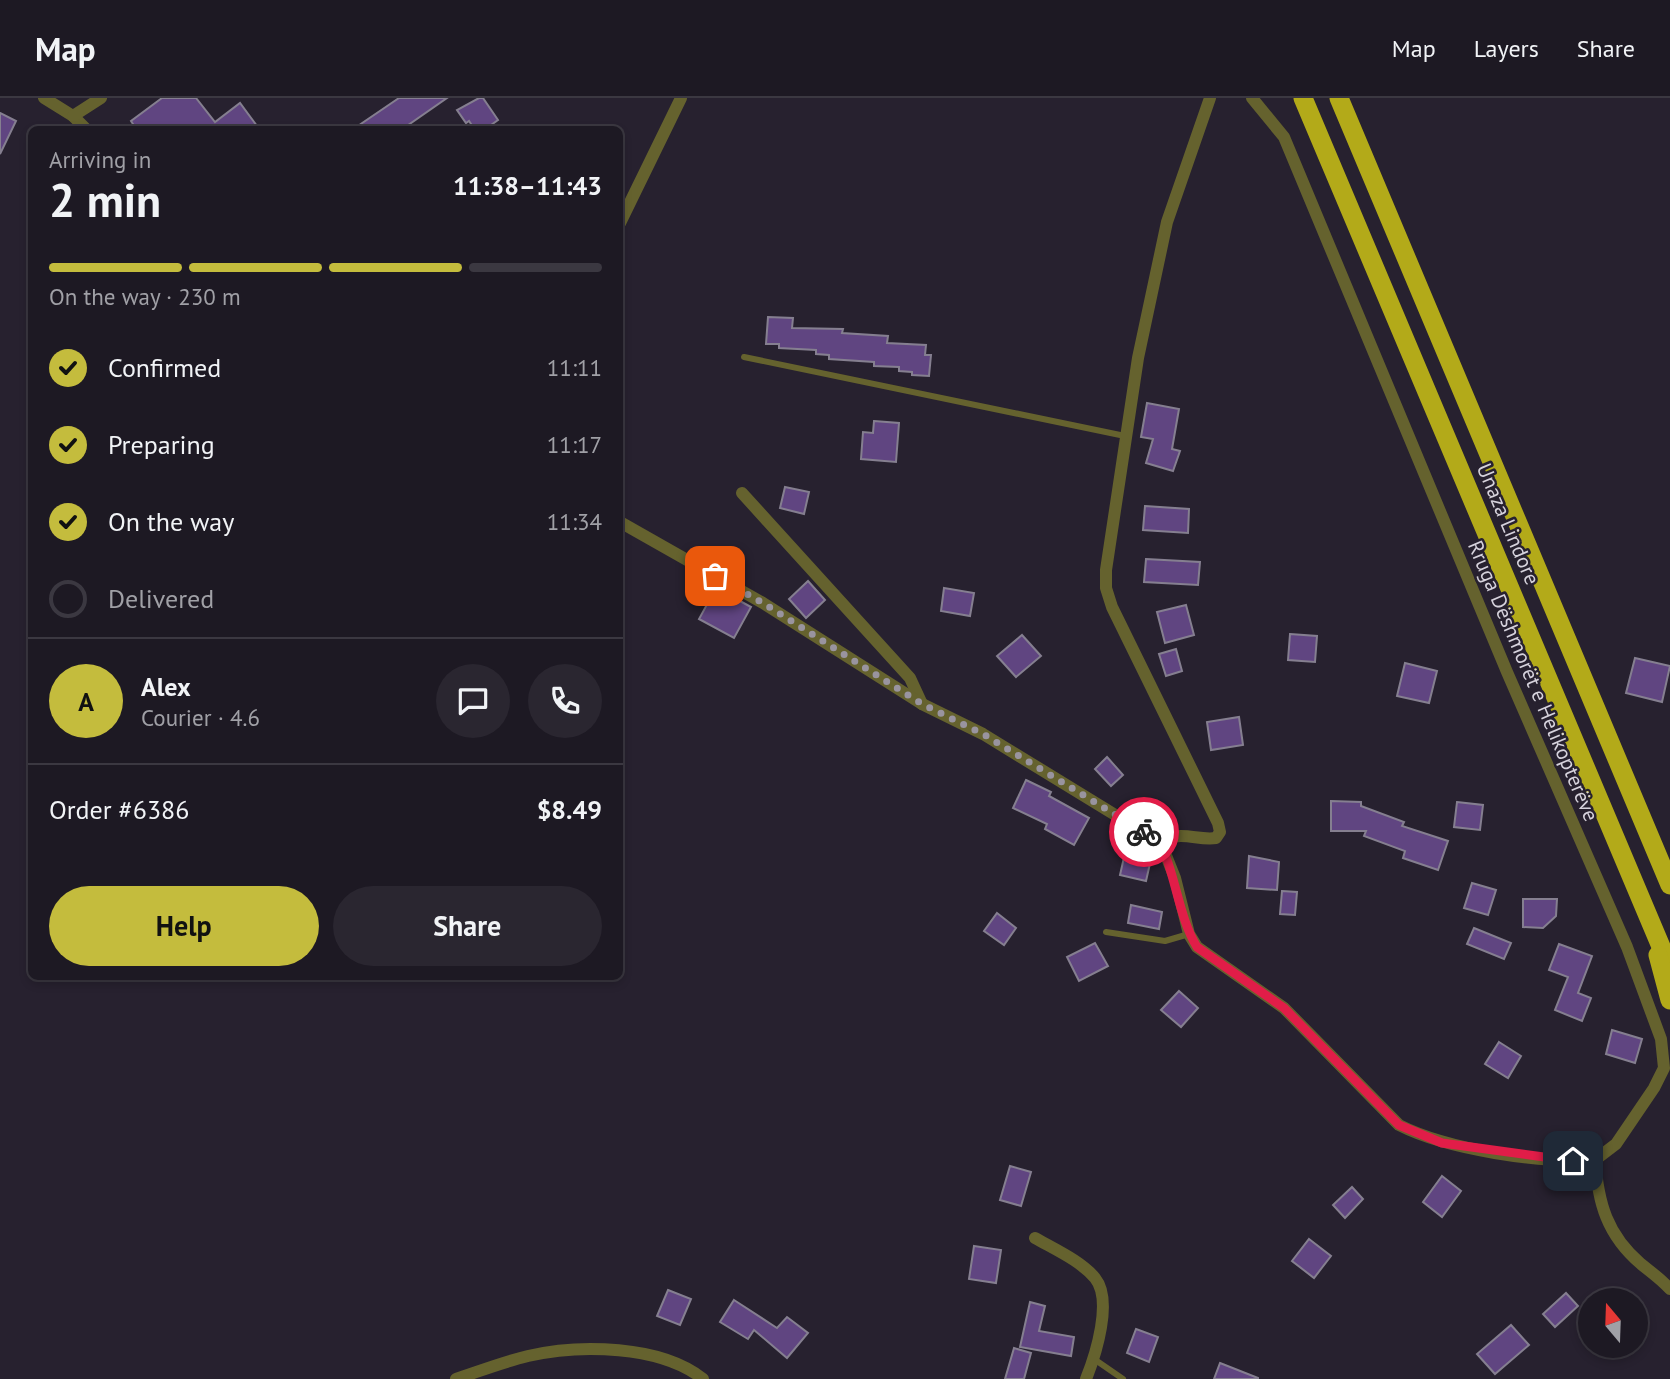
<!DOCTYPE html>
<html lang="en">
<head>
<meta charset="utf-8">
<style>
  body { margin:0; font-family:"PT Sans",sans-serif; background:#2a2630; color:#f1f3f6; height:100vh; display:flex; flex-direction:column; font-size:26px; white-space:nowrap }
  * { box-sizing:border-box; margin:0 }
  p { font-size:23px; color:#a0a0a6 }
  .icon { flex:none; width:38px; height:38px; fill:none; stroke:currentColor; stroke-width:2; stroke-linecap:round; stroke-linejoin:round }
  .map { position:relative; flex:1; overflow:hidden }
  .sheet { position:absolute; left:28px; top:28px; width:595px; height:854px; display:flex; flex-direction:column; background:#1d1923; border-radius:10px; box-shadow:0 4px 10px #0003,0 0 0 2px #3b3841 }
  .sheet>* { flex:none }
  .needle { width:46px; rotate:341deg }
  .fabs { position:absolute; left:1578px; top:1190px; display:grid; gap:14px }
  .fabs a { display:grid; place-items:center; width:70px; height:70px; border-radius:50%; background:#1d1923; box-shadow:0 4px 10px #0003,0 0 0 2px #3b3841; font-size:35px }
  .pin { position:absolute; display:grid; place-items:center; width:60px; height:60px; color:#fff; margin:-30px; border-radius:14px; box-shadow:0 4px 10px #0006 }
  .courier { position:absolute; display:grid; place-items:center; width:70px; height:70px; margin:-35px; border:5px solid #e11d48; border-radius:50%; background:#fff; color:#222; box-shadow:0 2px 9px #0007 }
  .overview em { font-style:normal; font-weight:700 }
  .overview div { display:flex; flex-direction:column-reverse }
  .overview { display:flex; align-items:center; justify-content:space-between; height:119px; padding:0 21px }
  h1 { font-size:46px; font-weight:700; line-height:52px }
  .bar { display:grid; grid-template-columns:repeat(4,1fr); gap:10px 7px; align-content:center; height:84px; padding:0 21px }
  .bar i { height:9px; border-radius:5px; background:#3b3841 }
  .bar .on { background:#c4bc3d }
  .bar p { grid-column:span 4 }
  .line { display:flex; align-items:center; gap:18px; padding:0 21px; border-top:2px solid #3b3841 }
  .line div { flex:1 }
  .round { display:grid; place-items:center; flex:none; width:74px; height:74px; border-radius:37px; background:#2a2630 }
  ol { padding:0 21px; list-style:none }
  li { display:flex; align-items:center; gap:21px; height:77px }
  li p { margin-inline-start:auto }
  li .icon { padding:7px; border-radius:50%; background:#c4bc3d; color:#111; stroke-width:4 }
  li:last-child { color:#a0a0a6 }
  li i { width:38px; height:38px; border:4px solid #3b3841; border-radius:50% }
  .cta { display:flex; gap:14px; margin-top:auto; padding:14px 21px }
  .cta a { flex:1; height:80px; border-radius:42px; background:#c4bc3d; color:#111; font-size:28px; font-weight:700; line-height:80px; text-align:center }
  .cta a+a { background:#2a2630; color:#f1f3f6 }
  header { display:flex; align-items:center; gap:42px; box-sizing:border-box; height:98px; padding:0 35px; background:#1d1923; border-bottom:2px solid #3b3841 }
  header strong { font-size:33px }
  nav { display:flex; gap:38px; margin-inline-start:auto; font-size:24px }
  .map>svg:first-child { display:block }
  .building { fill:#604581; stroke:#857f90; stroke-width:2 }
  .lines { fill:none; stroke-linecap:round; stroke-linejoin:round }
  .service { stroke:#65622e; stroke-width:6 }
  .minor { stroke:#65622e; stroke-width:12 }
  .trunk { stroke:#b3aa19; stroke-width:19 }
  .done { stroke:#99949f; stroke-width:7; stroke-dasharray:0 12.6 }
  .route { stroke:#e11d48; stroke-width:9 }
  .labels { text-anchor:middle; stroke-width:5; stroke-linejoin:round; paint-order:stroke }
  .street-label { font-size:21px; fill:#d6d2dc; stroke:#27212f }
</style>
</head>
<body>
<header>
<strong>Map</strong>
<nav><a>Map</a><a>Layers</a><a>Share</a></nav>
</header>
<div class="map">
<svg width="1670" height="1281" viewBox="0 0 1670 1281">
  <rect width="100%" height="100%" fill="#27212f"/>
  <!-- building -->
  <g class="building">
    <polygon points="162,0 196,0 215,24 240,5 260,32 137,32 131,23"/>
    <polygon points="399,0 447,0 401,32 352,32"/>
    <polygon points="479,0 483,0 498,22 484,32 475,32 469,23 466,25 457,12"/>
    <polygon points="0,15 16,23 0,56"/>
    <polygon points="768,219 793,220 792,230 843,231 842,235 888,238 887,245 926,247 925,257 931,257 929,278 912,277 912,274 899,273 899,269 874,268 874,264 829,261 829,257 816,256 816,252 779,250 779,246 766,246"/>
    <polygon points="1147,305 1179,311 1172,351 1180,353 1173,373 1146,365 1153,341 1141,339"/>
    <polygon points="874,323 899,325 896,364 861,361 863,334 873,335"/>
    <polygon points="785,389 809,394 804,416 780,410"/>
    <polygon points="1145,408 1189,411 1188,435 1143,432"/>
    <polygon points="1146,461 1200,464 1198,487 1144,484"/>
    <polygon points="808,483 825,502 806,520 789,501"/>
    <polygon points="716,490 751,509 734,540 699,521"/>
    <polygon points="944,490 974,495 970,518 941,513"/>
    <polygon points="1186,507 1194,537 1165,545 1157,514"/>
    <polygon points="1290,536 1317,538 1315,564 1288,562"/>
    <polygon points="1022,537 1041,558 1016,579 997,558"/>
    <polygon points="1176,551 1182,573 1166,578 1159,556"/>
    <polygon points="1635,560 1670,568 1662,604 1626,595"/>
    <polygon points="1405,565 1437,573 1429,605 1397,598"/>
    <polygon points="1239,619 1243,647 1211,652 1207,624"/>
    <polygon points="1107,659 1123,677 1111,688 1095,671"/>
    <polygon points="1026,682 1051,694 1049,698 1089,720 1074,747 1045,731 1047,726 1013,710"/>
    <polygon points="1331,703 1361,704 1361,708 1404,724 1402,728 1448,743 1438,772 1403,760 1405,753 1364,738 1366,733 1331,733"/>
    <polygon points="1457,704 1483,707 1480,732 1454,729"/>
    <polygon points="1125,755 1151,761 1146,783 1120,777"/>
    <polygon points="1249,758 1279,764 1277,792 1247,790"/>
    <polygon points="1472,785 1496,792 1488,817 1464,810"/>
    <polygon points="1282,793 1297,794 1295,817 1280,816"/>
    <polygon points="1523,801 1557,801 1556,818 1543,830 1523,829"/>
    <polygon points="1131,807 1162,814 1159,831 1128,825"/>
    <polygon points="997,815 1016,830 1004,847 984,833"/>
    <polygon points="1474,830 1511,845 1504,861 1467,846"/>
    <polygon points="1095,845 1108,868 1079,883 1067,859"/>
    <polygon points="1559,846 1592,858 1578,895 1591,900 1582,923 1555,912 1568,879 1549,872"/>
    <polygon points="1179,893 1198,910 1181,929 1161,912"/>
    <polygon points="1612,932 1642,941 1635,965 1606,956"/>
    <polygon points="1499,944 1521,958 1508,980 1485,966"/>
    <polygon points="1010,1068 1031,1074 1021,1108 1000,1102"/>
    <polygon points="1442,1078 1461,1093 1442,1119 1423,1104"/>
    <polygon points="1352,1089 1363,1101 1345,1120 1333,1107"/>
    <polygon points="1309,1141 1331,1158 1314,1180 1292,1163"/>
    <polygon points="974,1148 1001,1152 996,1185 969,1181"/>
    <polygon points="668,1192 691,1201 680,1227 657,1218"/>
    <polygon points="1566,1195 1578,1208 1555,1229 1543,1216"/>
    <polygon points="734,1202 777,1230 787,1219 808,1235 787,1260 754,1232 748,1241 720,1224"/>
    <polygon points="1030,1204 1045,1208 1039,1233 1074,1239 1071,1258 1020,1249"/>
    <polygon points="1511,1227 1529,1247 1495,1276 1477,1256"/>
    <polygon points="1136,1231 1158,1239 1149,1264 1127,1255"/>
    <polygon points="1014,1250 1031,1255 1024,1281 1005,1281"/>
    <polygon points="1220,1265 1258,1280 1258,1281 1214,1281"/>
  </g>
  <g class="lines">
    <!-- service -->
    <g class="service">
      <polyline points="744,259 1125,338"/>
      <polyline points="1106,834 1165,843 1189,836"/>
      <polyline points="1094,1261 1123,1281"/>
    </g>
    <!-- minor -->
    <g class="minor">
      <polyline points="44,0 73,18 87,32"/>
      <polyline points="1252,0 1284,39 1507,574 1627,849 1661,941 1664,970 1654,990 1616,1046 1595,1062"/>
      <polyline points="73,18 101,0"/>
      <polyline points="620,125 681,0"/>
      <polyline points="742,395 910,580 922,606"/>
      <path d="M620 424 763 505 922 606 983 636 1161 745 1175 780 1189 836 1197 849 1284 910 1399 1027C1448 1052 1540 1065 1595 1062"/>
      <path d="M1161 745C1178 731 1197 743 1216 740L1220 734 1218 725 1112 509 1106 490V472L1138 260 1167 124 1210 0"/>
      <path d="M1595 1062C1598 1105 1607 1137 1641 1166 1651 1174 1661 1181 1670 1191"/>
      <path d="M1035 1140C1054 1151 1081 1163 1095 1180 1113 1202 1096 1256 1086 1281"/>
      <path d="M456 1281C480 1273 503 1264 528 1258 579 1246 661 1247 703 1281"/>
    </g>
    <!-- trunk -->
    <g class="trunk">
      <polyline points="1303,0 1670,870"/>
      <polyline points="1339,0 1670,787"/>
      <polyline points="1658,857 1670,902"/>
    </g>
  </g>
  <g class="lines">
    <!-- done -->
    <polyline class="done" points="715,478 763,505 922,606 983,636 1144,734"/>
    <!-- route -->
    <path class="route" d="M1144 734C1149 737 1159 741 1161 746 1176 779 1179 820 1197 849L1284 910 1399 1027 1442 1045 1573 1063"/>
  </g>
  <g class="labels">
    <!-- street labels -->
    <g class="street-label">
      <text transform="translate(1508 426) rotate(67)" y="7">Unaza Lindore</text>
      <text transform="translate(1533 583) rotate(67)" y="7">Rruga Dëshmorët e Helikopterëve</text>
    </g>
  </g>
</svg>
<div class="fabs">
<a><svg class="needle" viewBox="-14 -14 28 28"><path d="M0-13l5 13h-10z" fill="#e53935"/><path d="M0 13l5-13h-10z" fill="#a0a0a6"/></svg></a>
</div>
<div class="pin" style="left:715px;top:478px;background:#ea580c"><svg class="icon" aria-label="bag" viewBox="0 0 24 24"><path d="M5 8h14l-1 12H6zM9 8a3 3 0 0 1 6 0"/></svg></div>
<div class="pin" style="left:1573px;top:1063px;background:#1f2937"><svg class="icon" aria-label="home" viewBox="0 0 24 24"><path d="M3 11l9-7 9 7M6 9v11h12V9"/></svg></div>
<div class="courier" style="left:1144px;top:734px"><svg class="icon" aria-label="bike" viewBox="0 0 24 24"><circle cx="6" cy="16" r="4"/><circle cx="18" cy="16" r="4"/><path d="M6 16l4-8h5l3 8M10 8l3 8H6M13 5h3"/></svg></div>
<section class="sheet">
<div class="overview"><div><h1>2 min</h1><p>Arriving in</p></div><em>11:38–11:43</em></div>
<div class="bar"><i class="on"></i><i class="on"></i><i class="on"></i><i></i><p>On the way · 230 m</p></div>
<ol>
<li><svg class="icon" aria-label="check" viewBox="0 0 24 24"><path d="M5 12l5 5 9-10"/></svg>Confirmed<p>11:11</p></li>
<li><svg class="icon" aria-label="check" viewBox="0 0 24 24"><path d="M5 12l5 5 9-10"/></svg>Preparing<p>11:17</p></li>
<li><svg class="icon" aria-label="check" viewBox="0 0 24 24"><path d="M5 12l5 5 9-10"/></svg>On the way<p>11:34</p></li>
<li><i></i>Delivered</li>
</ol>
<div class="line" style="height:126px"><b class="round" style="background:#c4bc3d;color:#111">A</b><div><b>Alex</b><p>Courier · 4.6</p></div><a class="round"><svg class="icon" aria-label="chat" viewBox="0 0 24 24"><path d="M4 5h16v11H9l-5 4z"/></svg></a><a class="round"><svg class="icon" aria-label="phone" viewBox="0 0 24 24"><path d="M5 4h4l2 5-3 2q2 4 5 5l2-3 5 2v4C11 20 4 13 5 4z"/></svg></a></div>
<div class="line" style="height:91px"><div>Order #6386</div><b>$8.49</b></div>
<div class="cta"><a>Help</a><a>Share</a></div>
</section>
</div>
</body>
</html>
